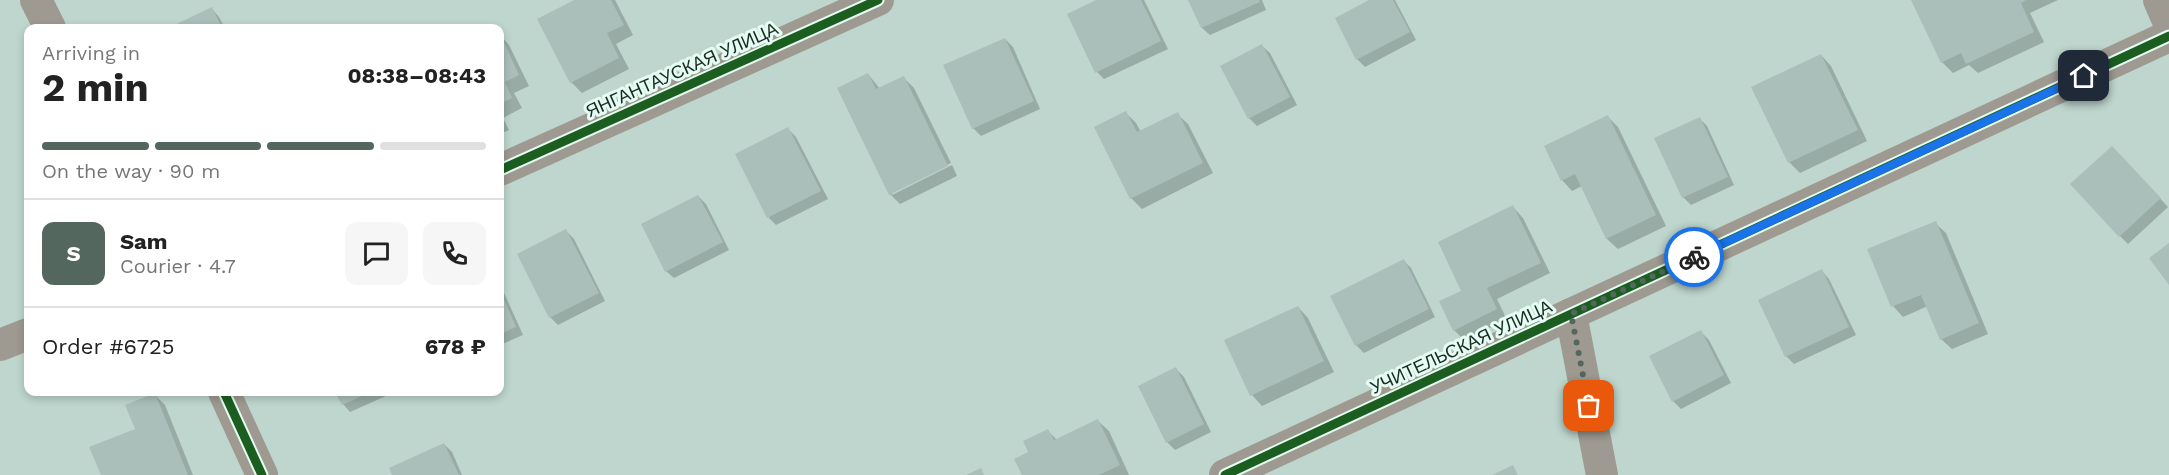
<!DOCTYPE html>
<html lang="en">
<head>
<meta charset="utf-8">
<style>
  body { margin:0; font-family:"Work Sans",sans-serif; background:#f6f6f6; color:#222; height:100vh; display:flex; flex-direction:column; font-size:22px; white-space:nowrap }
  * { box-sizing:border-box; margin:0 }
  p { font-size:20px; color:#767676 }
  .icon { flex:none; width:33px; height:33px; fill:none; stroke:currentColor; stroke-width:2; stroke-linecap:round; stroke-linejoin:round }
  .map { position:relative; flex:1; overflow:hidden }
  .drawer { position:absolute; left:24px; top:24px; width:480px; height:372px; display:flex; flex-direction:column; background:#fff; border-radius:12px; box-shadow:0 3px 9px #0003 }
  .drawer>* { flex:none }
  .pin { position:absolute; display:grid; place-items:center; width:51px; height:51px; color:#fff; margin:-26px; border-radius:12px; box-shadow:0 3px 9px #0006 }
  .courier { position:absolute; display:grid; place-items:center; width:60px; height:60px; margin:-30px; border:4px solid #1a73e8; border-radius:50%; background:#fff; color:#222; box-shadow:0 2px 8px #0007 }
  .overview em { font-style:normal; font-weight:700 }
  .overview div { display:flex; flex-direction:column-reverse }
  .overview { display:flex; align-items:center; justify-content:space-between; height:102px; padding:0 18px }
  h1 { font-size:39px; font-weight:700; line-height:45px }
  .bar { display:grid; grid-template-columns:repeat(4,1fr); gap:9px 6px; align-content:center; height:72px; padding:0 18px }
  .bar i { height:8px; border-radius:4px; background:#e0e0e0 }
  .bar .active { background:#53675f }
  .bar p { grid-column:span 4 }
  .line { display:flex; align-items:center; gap:15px; padding:0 18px; border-top:2px solid #e0e0e0 }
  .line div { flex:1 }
  .round { display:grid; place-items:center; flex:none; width:63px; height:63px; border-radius:12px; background:#f6f6f6 }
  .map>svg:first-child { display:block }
  .shadow { fill:#0003 }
  .building { fill:#abbfba }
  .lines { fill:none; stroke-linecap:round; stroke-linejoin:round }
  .minor { stroke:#9e9a91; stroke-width:32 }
  .cycleway-casing { stroke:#e5fcf3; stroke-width:13 }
  .cycleway { stroke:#1b5e20; stroke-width:9 }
  .done { stroke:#53675f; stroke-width:6; stroke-dasharray:0 10.8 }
  .route { stroke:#1a73e8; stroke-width:8 }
  .labels { text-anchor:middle; stroke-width:6; stroke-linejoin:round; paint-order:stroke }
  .street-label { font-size:18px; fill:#192b24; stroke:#e5fcf3 }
</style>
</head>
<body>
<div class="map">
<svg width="2169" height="475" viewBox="0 0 2169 475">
  <rect width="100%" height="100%" fill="#bed6cd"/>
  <!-- shadow -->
  <g class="shadow">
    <polygon points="578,0 615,0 633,35 616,44 629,69 582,93 571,82 539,20"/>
    <polygon points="1099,0 1144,0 1168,49 1104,79 1097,72"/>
    <polygon points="1190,0 1262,0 1266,10 1210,35 1202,28"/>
    <polygon points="1372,0 1395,0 1416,40 1365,67 1357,59"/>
    <polygon points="1913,0 2058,0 2030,13 2044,42 1978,73 1969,65 1953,73 1942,62"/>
    <polygon points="212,9 219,17 225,28 171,28"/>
    <polygon points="500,35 509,45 529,86 514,93 522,108 503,118 509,130 500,134"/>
    <polygon points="1005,39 1013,47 1040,109 981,136 973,128"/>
    <polygon points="1262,46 1270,53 1297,105 1257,126 1249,118"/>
    <polygon points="1821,55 1831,66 1867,141 1800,173 1789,162 1753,88"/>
    <polygon points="868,74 880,89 904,78 914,88 951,163 892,191 892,195 952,165 957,176 900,204 890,194"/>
    <polygon points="1126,113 1136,123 1141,132 1177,114 1188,124 1213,173 1142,209 1131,198 1096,128"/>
    <polygon points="1608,117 1618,127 1666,226 1618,249 1607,239 1582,186 1572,191 1562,180"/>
    <polygon points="1700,119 1707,126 1734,185 1691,205 1683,197"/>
    <polygon points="788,129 796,137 828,199 776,225 769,218 737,155"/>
    <polygon points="2120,155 2168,207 2128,244 2120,236"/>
    <polygon points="698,196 706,204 729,250 674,278 666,271"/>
    <polygon points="1513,207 1523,218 1550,273 1497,299 1507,320 1464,340 1454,330 1463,291"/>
    <polygon points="1935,223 1946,233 1988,334 1952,349 1941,339 1928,306 1903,317 1893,306"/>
    <polygon points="566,231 574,239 605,301 558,325 550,317"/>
    <polygon points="1403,260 1411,268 1435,317 1364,353 1356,345"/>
    <polygon points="1822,271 1829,279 1856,335 1794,364 1786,356 1760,300"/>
    <polygon points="500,284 523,335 500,345"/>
    <polygon points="1298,307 1308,318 1334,372 1262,406 1252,395"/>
    <polygon points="1701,332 1709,340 1731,383 1681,409 1673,401"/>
    <polygon points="1176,369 1184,377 1211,432 1175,450 1167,442"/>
    <polygon points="337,392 395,392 350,412 343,404"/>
    <polygon points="155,395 165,405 193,475 102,475 137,430"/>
    <polygon points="1098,421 1109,431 1129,475 1023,475 1030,453 1048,431 1057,440"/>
    <polygon points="444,444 452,452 462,475 393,475"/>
  </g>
  <!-- building -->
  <g class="building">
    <polygon points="574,0 611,0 624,25 607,33 619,58 570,83 537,19"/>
    <polygon points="1096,0 1141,0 1161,41 1095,73 1067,14"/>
    <polygon points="1188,0 1259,0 1260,2 1201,28"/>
    <polygon points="1369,0 1393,0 1410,32 1356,60 1335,18"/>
    <polygon points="1911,0 2026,0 2021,3 2034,32 1966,64 1961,53 1941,63"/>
    <polygon points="212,7 222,28 168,28"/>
    <polygon points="500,34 519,75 505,82 512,98 500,104"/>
    <polygon points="1005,38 1034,101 972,129 943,65"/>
    <polygon points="1262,44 1290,97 1248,119 1220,66"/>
    <polygon points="1821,54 1858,130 1788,163 1751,87"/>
    <polygon points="868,73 876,89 904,76 948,166 889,195 837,88"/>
    <polygon points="1126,111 1137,132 1178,112 1203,163 1130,199 1094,127"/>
    <polygon points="1608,115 1656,215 1606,239 1575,174 1561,181 1544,146"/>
    <polygon points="1700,117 1728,177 1682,198 1654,138"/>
    <polygon points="788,127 821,191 767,218 735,154"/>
    <polygon points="2112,146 2161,198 2119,237 2070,184"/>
    <polygon points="698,195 723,242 665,272 641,224"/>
    <polygon points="1513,205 1541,263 1487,288 1497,309 1453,331 1439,301 1461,291 1438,242"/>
    <polygon points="1936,221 1979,323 1940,340 1921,295 1891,307 1867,249"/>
    <polygon points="566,229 599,293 549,318 517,254"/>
    <polygon points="2169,243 2169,285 2149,258"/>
    <polygon points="1404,259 1429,309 1355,346 1330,296"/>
    <polygon points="1822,269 1849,327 1785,357 1758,300"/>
    <polygon points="500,290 516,327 500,334"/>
    <polygon points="1298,306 1324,361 1250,396 1224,340"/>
    <polygon points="1701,330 1724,375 1672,402 1649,356"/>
    <polygon points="1176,367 1204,424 1166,443 1138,386"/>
    <polygon points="335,392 371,392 342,405"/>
    <polygon points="155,393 188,475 101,475 89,447 135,429 125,405"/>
    <polygon points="1098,419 1120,465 1099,475 1022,475 1014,459 1028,452 1023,441 1048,429 1054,440"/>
    <polygon points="444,443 459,475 392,475 389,468"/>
    <polygon points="1513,465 1518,475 1492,475"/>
    <polygon points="981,468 984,475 966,475"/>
  </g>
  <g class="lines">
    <!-- minor -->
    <g class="minor">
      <polyline points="36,0 50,28"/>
      <polyline points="2159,0 2169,23"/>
      <polyline points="500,170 878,0"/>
      <polyline points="1571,314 1602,475"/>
      <polyline points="0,345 28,334"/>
      <polyline points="224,392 262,475"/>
      <polyline points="1225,475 2169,36"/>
    </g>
    <!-- cycleway casing -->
    <g class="cycleway-casing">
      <g id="cycleway">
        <polyline points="500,170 878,0"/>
        <polyline points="224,392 262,475"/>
        <polyline points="1225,475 2169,36"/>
      </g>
    </g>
    <!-- cycleway -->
    <use href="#cycleway" class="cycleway"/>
  </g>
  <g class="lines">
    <!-- done -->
    <polyline class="done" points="1589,406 1571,314 1694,257"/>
    <!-- route -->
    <polyline class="route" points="1694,257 2084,76"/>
  </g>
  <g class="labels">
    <!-- street labels -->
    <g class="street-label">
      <text transform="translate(682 70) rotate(-24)" y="6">ЯНГАНТАУСКАЯ УЛИЦА</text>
      <text transform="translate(1461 347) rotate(-25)" y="6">УЧИТЕЛЬСКАЯ УЛИЦА</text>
    </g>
  </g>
</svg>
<div class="pin" style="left:1589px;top:406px;background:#ea580c"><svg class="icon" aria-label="bag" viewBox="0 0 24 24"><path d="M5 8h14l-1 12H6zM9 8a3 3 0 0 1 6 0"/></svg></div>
<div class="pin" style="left:2084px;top:76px;background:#1f2937"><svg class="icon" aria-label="home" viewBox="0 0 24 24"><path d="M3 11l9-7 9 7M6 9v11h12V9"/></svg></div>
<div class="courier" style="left:1694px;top:257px"><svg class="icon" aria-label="bike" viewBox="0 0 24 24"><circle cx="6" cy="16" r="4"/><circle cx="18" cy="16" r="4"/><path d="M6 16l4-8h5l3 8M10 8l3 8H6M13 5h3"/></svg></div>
<section class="drawer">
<div class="overview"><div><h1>2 min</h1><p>Arriving in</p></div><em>08:38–08:43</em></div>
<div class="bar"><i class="active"></i><i class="active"></i><i class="active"></i><i></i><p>On the way · 90 m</p></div>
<div class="line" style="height:108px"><b class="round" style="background:#53675f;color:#fff">S</b><div><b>Sam</b><p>Courier · 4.7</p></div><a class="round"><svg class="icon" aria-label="chat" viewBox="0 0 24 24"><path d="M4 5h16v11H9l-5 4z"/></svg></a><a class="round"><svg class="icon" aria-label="phone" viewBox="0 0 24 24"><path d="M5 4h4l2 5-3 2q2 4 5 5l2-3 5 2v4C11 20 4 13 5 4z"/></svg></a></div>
<div class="line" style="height:78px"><div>Order #6725</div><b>678 ₽</b></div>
</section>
</div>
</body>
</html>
